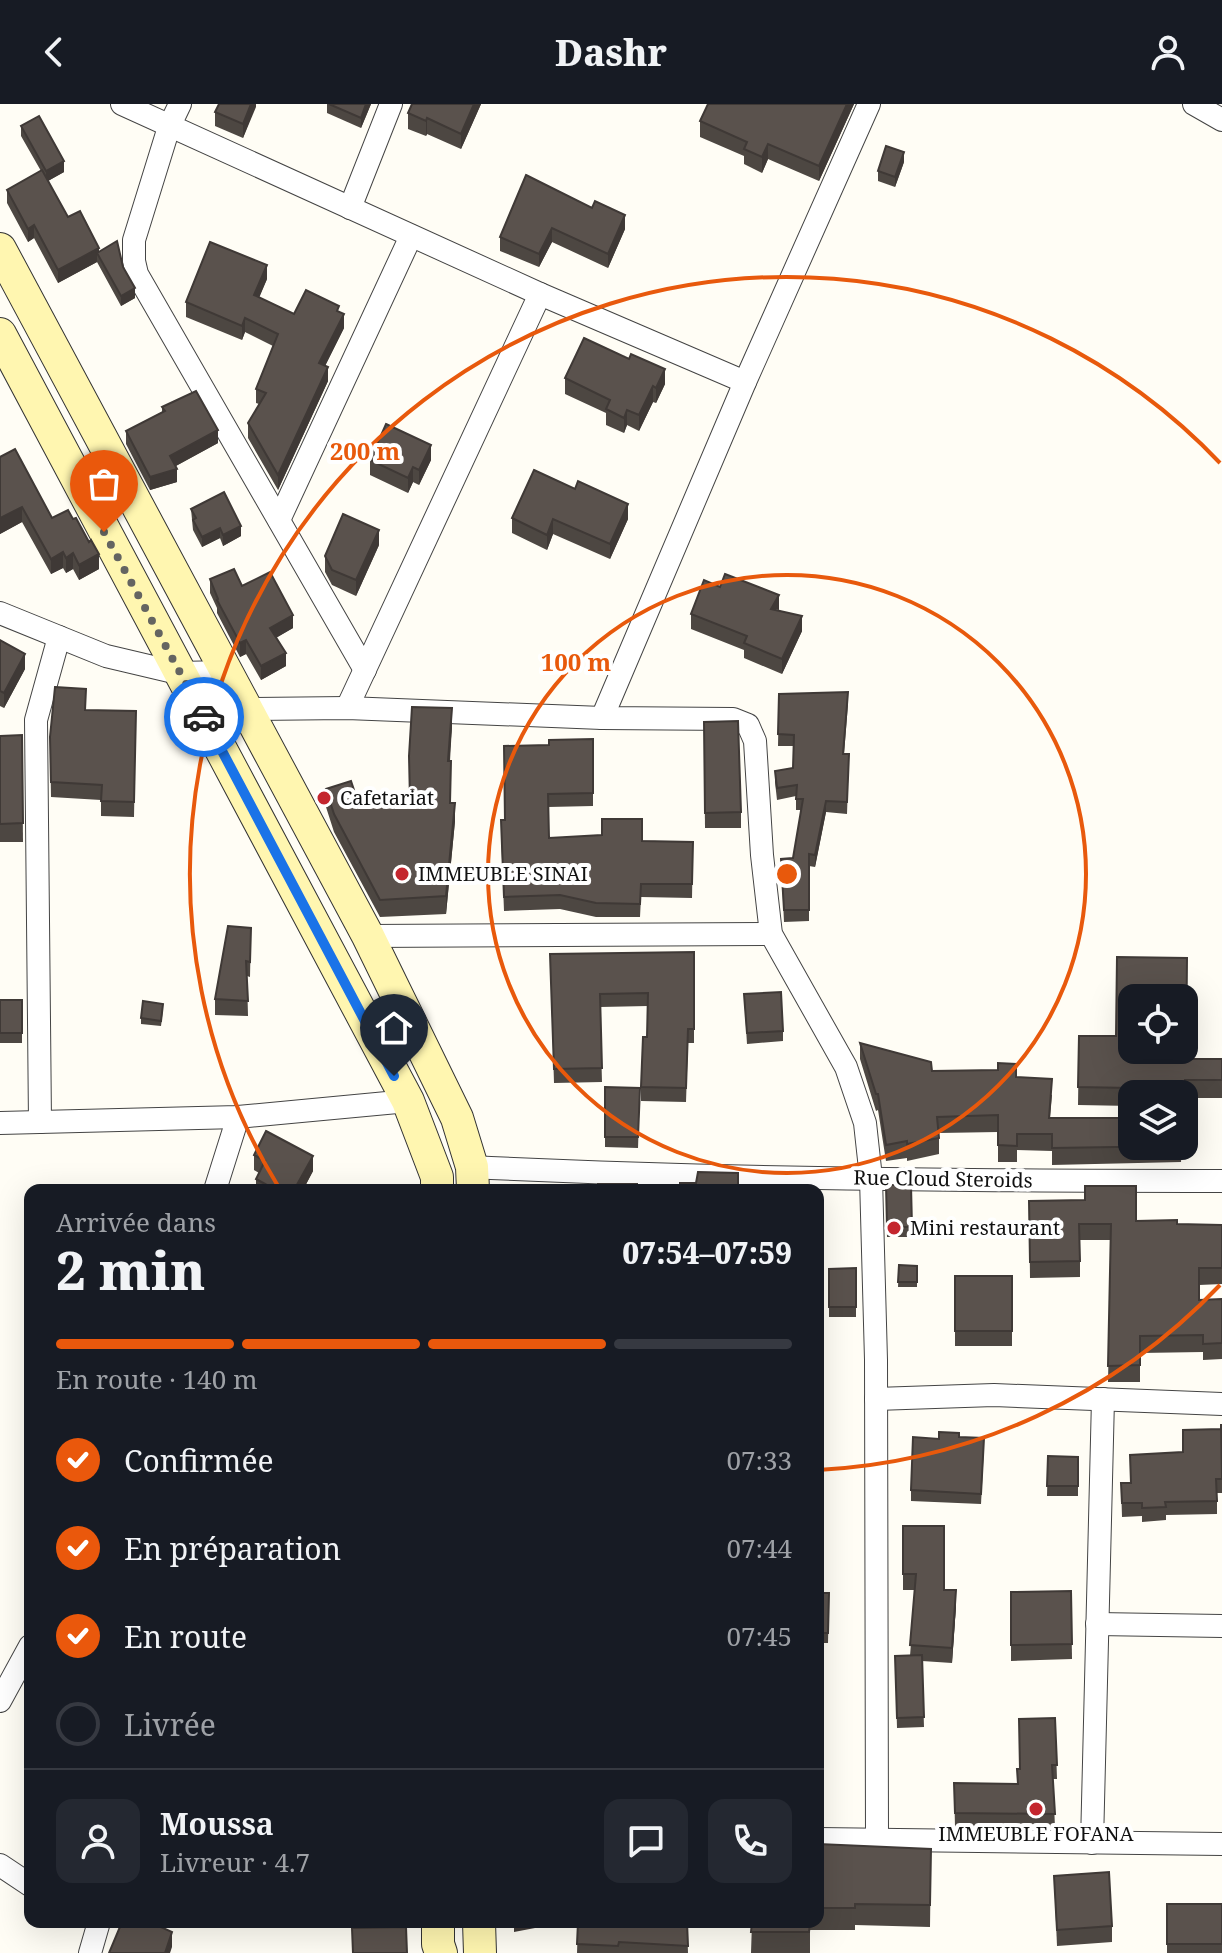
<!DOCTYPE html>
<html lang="fr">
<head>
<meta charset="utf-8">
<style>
  body { margin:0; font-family:"Noto Serif",serif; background:#242831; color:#f1f3f6; height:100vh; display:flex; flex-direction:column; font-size:30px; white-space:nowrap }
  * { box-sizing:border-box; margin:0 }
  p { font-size:26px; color:#9ea1a6 }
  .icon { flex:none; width:44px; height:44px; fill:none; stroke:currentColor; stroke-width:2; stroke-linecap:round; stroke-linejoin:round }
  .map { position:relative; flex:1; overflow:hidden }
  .panel { position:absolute; left:24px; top:1080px; width:800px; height:744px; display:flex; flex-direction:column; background:#171b24; border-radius:16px; box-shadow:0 8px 32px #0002 }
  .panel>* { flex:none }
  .buttons { position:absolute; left:1118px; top:880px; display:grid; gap:16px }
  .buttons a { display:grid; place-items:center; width:80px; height:80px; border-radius:16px; background:#171b24; box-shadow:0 8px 32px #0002; font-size:40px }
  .pin { position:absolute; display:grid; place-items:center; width:68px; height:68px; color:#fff; margin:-82px -34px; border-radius:50% 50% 50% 0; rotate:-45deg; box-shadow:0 0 8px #0007 }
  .pin .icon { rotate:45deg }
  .courier { position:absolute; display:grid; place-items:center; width:80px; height:80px; margin:-40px; border:6px solid #1a73e8; border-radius:50%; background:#fff; color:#222; box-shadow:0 2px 10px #0007 }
  .summary em { font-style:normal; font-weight:800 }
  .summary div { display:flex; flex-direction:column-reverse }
  .summary { display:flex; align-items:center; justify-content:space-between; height:136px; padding:0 32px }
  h1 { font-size:52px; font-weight:800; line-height:60px }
  .bar { display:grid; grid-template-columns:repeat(4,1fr); gap:12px 8px; align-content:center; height:96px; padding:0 32px }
  .bar i { height:10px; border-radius:6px; background:#363941 }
  .bar .selected { background:#ea580c }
  .bar p { grid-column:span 4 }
  .line { display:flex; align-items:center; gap:20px; padding:0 32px; border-top:2px solid #363941 }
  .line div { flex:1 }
  .round { display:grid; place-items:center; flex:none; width:84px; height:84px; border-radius:16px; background:#242831 }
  ol { padding:0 32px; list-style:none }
  li { display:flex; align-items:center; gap:24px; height:88px }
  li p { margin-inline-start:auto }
  li .icon { padding:8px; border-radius:50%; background:#ea580c; color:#fff; stroke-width:4 }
  li:last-child { color:#9ea1a6 }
  li i { width:44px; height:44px; border:4px solid #363941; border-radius:50% }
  header { display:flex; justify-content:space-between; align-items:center; height:104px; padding:0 32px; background:#171b24; font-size:36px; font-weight:800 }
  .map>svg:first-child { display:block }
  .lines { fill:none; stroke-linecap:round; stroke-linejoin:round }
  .street-casing { stroke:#444; stroke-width:24 }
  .secondary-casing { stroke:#333; stroke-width:34 }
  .street { stroke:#fff; stroke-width:22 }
  .secondary { stroke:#fff6b0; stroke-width:32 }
  .wall { fill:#4d4742 }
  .shaded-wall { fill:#3f3936 }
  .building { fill:#5a524d; stroke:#3f3936; stroke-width:2; fill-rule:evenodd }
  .done { stroke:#646461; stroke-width:8; stroke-dasharray:0 14.4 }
  .route { stroke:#1a73e8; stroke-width:10 }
  .ring { fill:none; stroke:#e8590c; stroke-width:4 }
  .poi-dot { fill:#c4262e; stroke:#fff; stroke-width:3 }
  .labels { text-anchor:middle; stroke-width:8; stroke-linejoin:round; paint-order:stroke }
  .poi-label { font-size:20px; fill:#111; stroke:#fff; text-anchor:start }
  .street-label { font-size:20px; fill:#111; stroke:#fff }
  .centre { fill:#e8590c; stroke:#fff; stroke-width:4 }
  .ring-label { font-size:24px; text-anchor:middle; font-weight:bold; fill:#e8590c; stroke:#fff; stroke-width:8; stroke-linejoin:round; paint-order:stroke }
</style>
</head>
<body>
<header><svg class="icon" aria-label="back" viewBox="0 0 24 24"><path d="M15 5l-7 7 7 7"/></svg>Dashr<svg class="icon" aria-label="person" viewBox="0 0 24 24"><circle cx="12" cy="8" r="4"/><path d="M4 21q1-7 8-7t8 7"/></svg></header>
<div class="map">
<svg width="1222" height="1849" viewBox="0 0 1222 1849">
  <rect width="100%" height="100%" fill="#fffdf5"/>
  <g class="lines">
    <!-- street casing -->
    <g class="street-casing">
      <g id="street">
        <polyline points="122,0 540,190 745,278"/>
        <polyline points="180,0 169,23 134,136 134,157 137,170 365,566"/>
        <polyline points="1194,0 1222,16"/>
        <polyline points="350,104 391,0"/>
        <polyline points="279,416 411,132"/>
        <polyline points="0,509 106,552 178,569 225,568"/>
        <polyline points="347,604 540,190"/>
        <polyline points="245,605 347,604 602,614 733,615 748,621 755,637 762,751 771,830 846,963 865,1019 871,1074 876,1256 877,1735"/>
        <polyline points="602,614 745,278 869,0"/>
        <polyline points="368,832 771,830"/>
        <polyline points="40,1018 36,616 59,533"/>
        <polyline points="0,1019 238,1013 408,997"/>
        <path d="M472 1063C722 1075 972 1077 1222 1077"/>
        <polyline points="215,1086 238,1013"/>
        <polyline points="876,1295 994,1291 1222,1300"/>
        <polyline points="1097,1520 1222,1522"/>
        <polyline points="0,1597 30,1542"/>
        <polyline points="818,1735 1222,1740"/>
        <polyline points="1092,1739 1103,1295"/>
        <polyline points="0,1761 30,1781"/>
        <polyline points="90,1849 99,1818"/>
      </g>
    </g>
    <!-- secondary casing -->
    <g class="secondary-casing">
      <g id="secondary">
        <polyline points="0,145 368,832 457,1014 472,1063 473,1086"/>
        <polyline points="0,230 408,997 437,1073 437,1086"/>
        <polyline points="438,1818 438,1840 441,1849"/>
        <polyline points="479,1818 480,1849"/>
      </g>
    </g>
    <!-- street -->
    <use href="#street" class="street"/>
    <!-- secondary -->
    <use href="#secondary" class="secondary"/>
  </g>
  <!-- wall -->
  <g class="wall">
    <polygon points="256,0 243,34 215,22 215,8"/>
    <polygon points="327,0 371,0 361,24 327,9"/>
    <polygon points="412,0 481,0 461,45 427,30 426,32 408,25 408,9"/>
    <polygon points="708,0 854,0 819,77 768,55 762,69 744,60 744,52 700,33 700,17"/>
    <polygon points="21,22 64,68 48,77 68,113 99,148 123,163 135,194 121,202 97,158 58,179 34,134 28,138 7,99 7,86 41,67 21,32"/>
    <polygon points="904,58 895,83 878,77 878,67"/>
    <polygon points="592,104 625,125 608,164 552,138 539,163 500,147 500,133"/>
    <polygon points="267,175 259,193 294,210 339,208 344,224 325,262 328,277 278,386 248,334 248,319 259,300 256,299 256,285 273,242 245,228 242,236 186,213 186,198"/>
    <polygon points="565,274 665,280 656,299 653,298 639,327 627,321 624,329 606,321 606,309 565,290"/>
    <polygon points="162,303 218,339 176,362 177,378 150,386 126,340 126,327 162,308"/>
    <polygon points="0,353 52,414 99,465 79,476 73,465 66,469 63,464 51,470 22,418 0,430"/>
    <polygon points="370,356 431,356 419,381 413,378 408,389 370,371"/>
    <polygon points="191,405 241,432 223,442 220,434 202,443 193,426"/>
    <polygon points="512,414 628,415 610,455 553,430 547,446 512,429"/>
    <polygon points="379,441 356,492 332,481 325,468 325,452"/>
    <polygon points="210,475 242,482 293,524 276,534 286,562 261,576 246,550 240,553 217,509 217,504 210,489"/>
    <polygon points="720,483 779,507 802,527 782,570 744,554 744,546 691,525 691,510"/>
    <polygon points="0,536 25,565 4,604 0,602"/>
    <polygon points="779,590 848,600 844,650 849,650 847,710 826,708 815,763 809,762 809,817 784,818 781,755 793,754 801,706 796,706 796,692 777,696 775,678 775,667 793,664 794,642 778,642"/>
    <polygon points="86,606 136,607 134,713 101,712 101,696 51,693 50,633"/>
    <polygon points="704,618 741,708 741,724 705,724"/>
    <polygon points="452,622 450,657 451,699 455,717 446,810 380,813 334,728 326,703 326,685 360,704 410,696"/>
    <polygon points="22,631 23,738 0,738 0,632"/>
    <polygon points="593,635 593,702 548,703 549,734 693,738 692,794 641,793 640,813 596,813 560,805 504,807 501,730 505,716 549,641"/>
    <polygon points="251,824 250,873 247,872 248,912 215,911 215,895"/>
    <polygon points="694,848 694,939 688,939 686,998 641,997 641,983 647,933 648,902 600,903 602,978 554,979 550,850"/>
    <polygon points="744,890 783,927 783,937 747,940"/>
    <rect x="0" y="896" width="22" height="43"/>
    <polygon points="163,905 161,922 141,920 141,914"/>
    <polygon points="1079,932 1186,955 1222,955 1222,994 1185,994 1184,996 1184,990 1132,990 1132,1002 1078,1001"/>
    <polygon points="860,939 932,967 1016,973 1052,991 1050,1014 1182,1042 1181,1058 1052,1061 1052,1047 1017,1046 1017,1058 998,1058 998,1028 939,1029 939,1050 907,1057 907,1054 886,1057 878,1006 876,1007 860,955"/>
    <polygon points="605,983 640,984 638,1044 605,1043"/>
    <polygon points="254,1051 313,1067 303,1086 256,1086 256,1075 259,1069 254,1066"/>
    <polygon points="886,1081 911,1081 912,1133 887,1133"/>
    <polygon points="1029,1097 1136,1117 1177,1120 1222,1121 1222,1180 1199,1181 1199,1196 1222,1195 1222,1255 1203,1256 1203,1248 1140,1249 1140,1278 1108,1278 1111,1136 1080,1136 1080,1173 1030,1174"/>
    <polygon points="899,1161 917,1162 917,1183 898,1183"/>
    <polygon points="856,1164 856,1213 829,1213 829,1165"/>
    <rect x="955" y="1172" width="57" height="70"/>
    <polygon points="1222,1320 1222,1389 1217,1389 1217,1410 1166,1411 1166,1416 1142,1418 1142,1412 1122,1413 1121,1379 1130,1379 1130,1351 1183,1348 1221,1325"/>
    <polygon points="959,1333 984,1344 981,1400 911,1397 911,1386 939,1335"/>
    <polygon points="1048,1352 1078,1353 1078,1392 1047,1392"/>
    <polygon points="903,1422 956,1502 952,1559 922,1557 924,1623 897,1624 895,1552 910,1552 915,1486 903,1486"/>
    <polygon points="1071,1487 1072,1555 1011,1557 1011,1488"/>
    <polygon points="818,1489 829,1489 828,1539 818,1539"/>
    <polygon points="1055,1614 1057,1675 1053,1675 1055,1724 955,1723 954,1679 1017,1680 1017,1665 1020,1665"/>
    <polygon points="818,1740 931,1745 930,1823 855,1821 855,1826 810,1826 810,1849 751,1849 752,1818 818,1818"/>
    <polygon points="1054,1772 1112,1822 1112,1838 1057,1842"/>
    <rect x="1167" y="1800" width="55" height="49"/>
    <polygon points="578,1818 687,1818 688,1849 577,1849"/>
  </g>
  <!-- shaded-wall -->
  <g class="shaded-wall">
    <polygon points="251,0 256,0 256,3 243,34 243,20"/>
    <polygon points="366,0 371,0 361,24 361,14"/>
    <polygon points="474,0 481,0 461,45 461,30"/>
    <polygon points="847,0 854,0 819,77 819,62"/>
    <polygon points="427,14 427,30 426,32 426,17"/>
    <polygon points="768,40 768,55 762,69 762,53"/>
    <polygon points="904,48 904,58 895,83 895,73"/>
    <polygon points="64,57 64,68 46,78 46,67"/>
    <polygon points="625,111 625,125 608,164 608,150"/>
    <polygon points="34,121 34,134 28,138 28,125"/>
    <polygon points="552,124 552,138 539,163 539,150"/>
    <polygon points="99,144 99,153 97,149 97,158 58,179 58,166"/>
    <polygon points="267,161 267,175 254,206 254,191"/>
    <polygon points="135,184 135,194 121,202 121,192"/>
    <polygon points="344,210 344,224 319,274 319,259"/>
    <polygon points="245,214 245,228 242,236 242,222"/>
    <polygon points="328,263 328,277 278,386 278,371"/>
    <polygon points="665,265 665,280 656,299 656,284"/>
    <polygon points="653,282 653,298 639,327 639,311"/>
    <polygon points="627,306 627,321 624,329 624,314"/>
    <polygon points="218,326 218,339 170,365 170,352"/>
    <polygon points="431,341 431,356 419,381 419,366"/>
    <polygon points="413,363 413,378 408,389 408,374"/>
    <polygon points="177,365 177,378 150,386 150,373"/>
    <polygon points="628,400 628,415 610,455 610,440"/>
    <polygon points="22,403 22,418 0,430 0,414"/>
    <polygon points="553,415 553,430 547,446 547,431"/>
    <polygon points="241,422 241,432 223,442 223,431"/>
    <polygon points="220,424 220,434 202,443 202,433"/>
    <polygon points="379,426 379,441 356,492 356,476"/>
    <polygon points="63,448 63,464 51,470 51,455"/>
    <polygon points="73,449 73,465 66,469 66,454"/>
    <polygon points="99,450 99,465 79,476 79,461"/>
    <polygon points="779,491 779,506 771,505"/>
    <polygon points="293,511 293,524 270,537 270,524"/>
    <polygon points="802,512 802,527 782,570 782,555"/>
    <polygon points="246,536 246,550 240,553 240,539"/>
    <polygon points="286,549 286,562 261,576 261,562"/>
    <polygon points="25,550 25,565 4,604 4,589"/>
    <polygon points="452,604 452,622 448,675 448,657"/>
    <polygon points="826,697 826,708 815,763 815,751"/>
    <polygon points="455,699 455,717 446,810 446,792"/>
    <polygon points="313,1052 313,1067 303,1086 294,1086"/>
    <polygon points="956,1486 956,1502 952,1559 952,1544"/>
    <polygon points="514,1818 535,1818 535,1824 514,1828"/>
    <polygon points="172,1828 172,1843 170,1849 165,1849"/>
  </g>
  <!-- building -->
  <g class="building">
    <polygon points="219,0 251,0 243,20 215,8"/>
    <polygon points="329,0 366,0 361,14"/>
    <polygon points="412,0 474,0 461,30 427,14 426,17 408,9"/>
    <polygon points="708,0 847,0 819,62 768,40 762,53 744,45 747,38 700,17"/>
    <polygon points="39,12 64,57 46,67 21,22"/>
    <polygon points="886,42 904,48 895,73 878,67"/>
    <polygon points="42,66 68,113 80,107 99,144 58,166 34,121 28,125 7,86"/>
    <polygon points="526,71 592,104 595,97 625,111 608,150 552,124 539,150 500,133"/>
    <polygon points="117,137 123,163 135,184 121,192 97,149"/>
    <polygon points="210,138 267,161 254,191 294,210 306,186 339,202 337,207 344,210 319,259 328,263 278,371 248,319 266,289 256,285 278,230 245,214 242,222 186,198"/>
    <polygon points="584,234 629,255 631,250 665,265 656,284 653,282 639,311 627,306 624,314 606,305 610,296 565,274"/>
    <polygon points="196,287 218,326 170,352 177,365 150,373 126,327 165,307 162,303"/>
    <polygon points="386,320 431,341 419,366 413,363 408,374 370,356"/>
    <polygon points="15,345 52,414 68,406 73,415 76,414 89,438 91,436 99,450 79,461 73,449 66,454 63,448 51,455 22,403 0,414 0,353"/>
    <polygon points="534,366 575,385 578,377 628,400 610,440 553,415 547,431 512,414"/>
    <polygon points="224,388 241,422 223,431 220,424 202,433 193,416 196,414 191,405"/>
    <polygon points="343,410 379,426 356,476 332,466 325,452"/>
    <polygon points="234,465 242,482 270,468 293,511 270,524 286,549 261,562 246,536 240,539 217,496 218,495 210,475"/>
    <polygon points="725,470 779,491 771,505 802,512 782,555 744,539 747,532 691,510 704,476 720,483"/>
    <polygon points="0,536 25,550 4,589 0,587"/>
    <polygon points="55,583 86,585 85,606 136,607 134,698 101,697 102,681 51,678 50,633"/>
    <polygon points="848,588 843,650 849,650 847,698 826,697 815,751 809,750 809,806 784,806 781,755 793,754 803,695 796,695 797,681 777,684 775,667 793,664 794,631 778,630 779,590"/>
    <polygon points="412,603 452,604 448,657 451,657 450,699 455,699 446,792 380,796 334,710 326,685 351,677 360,704 386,694 410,696 409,652"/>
    <polygon points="738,617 741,708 705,709 704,618"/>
    <polygon points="22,631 23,719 0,720 0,632"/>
    <polygon points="593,635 593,689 548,690 549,734 602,731 602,715 642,715 642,737 693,738 692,780 641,780 640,800 596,799 560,791 504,793 501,716 505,716 504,642 549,641 549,636"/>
    <polygon points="228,822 251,824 250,858 246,857 248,897 215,895"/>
    <polygon points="694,848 694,925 688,925 686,984 641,983 643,933 647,933 648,889 600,890 602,964 554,965 550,850"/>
    <path d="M1117 853 1187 854 1186 955H1222V976H1185V979H1182V985L1078 983 1079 932H1116ZM1132 894H1184V946H1132Z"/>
    <polygon points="781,888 783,927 747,929 744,890"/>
    <rect x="0" y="896" width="22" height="33"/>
    <polygon points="143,897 163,900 161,917 141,914"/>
    <polygon points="860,939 931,958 932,967 998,966 998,959 1016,960 1016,973 1052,975 1049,1014 1132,1014 1132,1042 1181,1042 1052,1044 1052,1030 1017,1030 1017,1042 998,1041 998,1011 937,1013 939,1034 907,1040 907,1037 886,1041 878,990 876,990"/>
    <polygon points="605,983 640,984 638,1033 605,1033"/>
    <polygon points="266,1027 313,1052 294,1086 276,1086 256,1075 265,1057 254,1051"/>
    <polygon points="698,1068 738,1069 738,1086 680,1086 680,1079 696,1079"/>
    <rect x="598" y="1080" width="39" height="6"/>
    <polygon points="886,1081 911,1081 912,1123 887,1123"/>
    <polygon points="1085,1082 1136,1082 1136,1117 1177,1116 1177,1120 1222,1121 1222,1164 1199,1164 1199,1196 1222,1195 1222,1239 1203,1240 1203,1231 1140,1232 1140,1261 1108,1262 1111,1120 1079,1120 1080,1157 1030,1158 1029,1097 1085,1096"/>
    <polygon points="899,1161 917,1162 917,1178 898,1178"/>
    <polygon points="856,1164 856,1203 829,1203 829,1165"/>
    <rect x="955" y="1172" width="57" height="55"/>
    <polygon points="1221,1320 1222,1375 1216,1375 1217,1397 1165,1398 1166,1403 1142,1404 1142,1399 1122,1399 1121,1379 1131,1379 1130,1351 1183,1348 1183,1326 1221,1325"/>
    <polygon points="939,1328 959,1329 959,1333 984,1334 981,1390 911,1386 913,1333 939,1335"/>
    <polygon points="1048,1352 1078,1353 1078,1382 1047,1382"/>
    <polygon points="903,1422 944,1422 944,1486 956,1486 952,1544 910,1541 916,1470 903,1470"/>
    <polygon points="1071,1487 1072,1540 1011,1541 1011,1488"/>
    <polygon points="818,1489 829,1489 828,1529 818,1529"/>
    <polygon points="922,1551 924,1613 897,1614 895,1552"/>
    <polygon points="1055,1614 1057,1661 1052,1661 1055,1710 955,1709 954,1679 1018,1680 1017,1665 1020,1665 1019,1615"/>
    <polygon points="818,1740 931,1745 930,1801 855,1800 855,1804 818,1804"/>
    <polygon points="1109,1768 1112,1822 1057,1826 1054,1772"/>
    <rect x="1167" y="1800" width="55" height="40"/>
    <polygon points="122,1818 150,1818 172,1828 165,1849 109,1849"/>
    <polygon points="578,1818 687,1818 688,1842 619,1838 618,1842 577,1840"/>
    <polygon points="752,1818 810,1818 809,1828 751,1828"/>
    <polygon points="406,1823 407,1849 353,1849 352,1824"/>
  </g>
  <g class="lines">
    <!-- done -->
    <polyline class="done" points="104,428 204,613"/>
    <!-- route -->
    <polyline class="route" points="204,613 394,972"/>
  </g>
  <!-- distance rings -->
  <g class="ring">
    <circle cx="787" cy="770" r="299"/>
    <path d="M1220 1181A597 597 0 0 1 818 1366M278 1082A597 597 0 0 1 1220 359"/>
  </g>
  <!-- markers -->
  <g class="poi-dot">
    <circle cx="324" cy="694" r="8"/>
    <circle cx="402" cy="770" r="8"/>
    <circle cx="894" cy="1124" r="8"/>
    <circle cx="1036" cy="1705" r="8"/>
  </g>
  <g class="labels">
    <!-- poi labels -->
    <g class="poi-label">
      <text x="340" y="701">Cafetariat</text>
      <text x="418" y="777">IMMEUBLE SINAI</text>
      <text x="910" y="1131">Mini restaurant</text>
      <text x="1036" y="1737" text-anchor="middle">IMMEUBLE FOFANA</text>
    </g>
    <!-- street labels -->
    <g class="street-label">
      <text transform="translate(943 1075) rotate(1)" y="7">Rue Cloud Steroids</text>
    </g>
  </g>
  <circle cx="787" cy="770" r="12" class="centre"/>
  <g class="ring-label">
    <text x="365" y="356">200 m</text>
    <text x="576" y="567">100 m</text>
  </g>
</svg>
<div class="buttons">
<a><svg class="icon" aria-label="locate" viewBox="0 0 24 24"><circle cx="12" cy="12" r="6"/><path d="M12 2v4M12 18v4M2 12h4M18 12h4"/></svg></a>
<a><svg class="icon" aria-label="layers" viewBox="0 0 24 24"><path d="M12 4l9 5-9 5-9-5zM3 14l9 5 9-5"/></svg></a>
</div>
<div class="pin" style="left:104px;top:428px;background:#ea580c"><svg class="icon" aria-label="bag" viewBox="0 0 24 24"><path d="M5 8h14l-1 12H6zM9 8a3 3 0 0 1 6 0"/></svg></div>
<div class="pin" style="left:394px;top:972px;background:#1f2937"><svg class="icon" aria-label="home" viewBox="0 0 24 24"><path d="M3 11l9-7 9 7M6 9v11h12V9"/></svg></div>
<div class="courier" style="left:204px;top:613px"><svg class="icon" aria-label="car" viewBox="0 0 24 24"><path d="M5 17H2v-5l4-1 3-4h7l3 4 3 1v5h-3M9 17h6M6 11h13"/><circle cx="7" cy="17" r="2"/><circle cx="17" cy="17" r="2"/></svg></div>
<section class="panel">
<div class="summary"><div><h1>2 min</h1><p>Arrivée dans</p></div><em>07:54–07:59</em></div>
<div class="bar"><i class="selected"></i><i class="selected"></i><i class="selected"></i><i></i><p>En route · 140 m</p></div>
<ol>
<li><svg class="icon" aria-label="check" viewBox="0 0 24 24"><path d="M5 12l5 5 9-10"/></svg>Confirmée<p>07:33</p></li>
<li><svg class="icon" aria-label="check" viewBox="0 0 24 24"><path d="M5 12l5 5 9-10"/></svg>En préparation<p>07:44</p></li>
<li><svg class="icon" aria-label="check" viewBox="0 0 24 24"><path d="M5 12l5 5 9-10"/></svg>En route<p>07:45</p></li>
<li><i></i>Livrée</li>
</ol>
<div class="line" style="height:144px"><a class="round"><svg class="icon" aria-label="person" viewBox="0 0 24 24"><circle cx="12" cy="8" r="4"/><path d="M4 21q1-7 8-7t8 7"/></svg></a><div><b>Moussa</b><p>Livreur · 4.7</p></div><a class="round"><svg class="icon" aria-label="chat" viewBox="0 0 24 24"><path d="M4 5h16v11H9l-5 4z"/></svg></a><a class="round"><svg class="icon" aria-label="phone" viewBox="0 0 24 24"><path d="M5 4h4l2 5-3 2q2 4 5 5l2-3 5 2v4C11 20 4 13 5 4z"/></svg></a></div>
</section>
</div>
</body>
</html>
